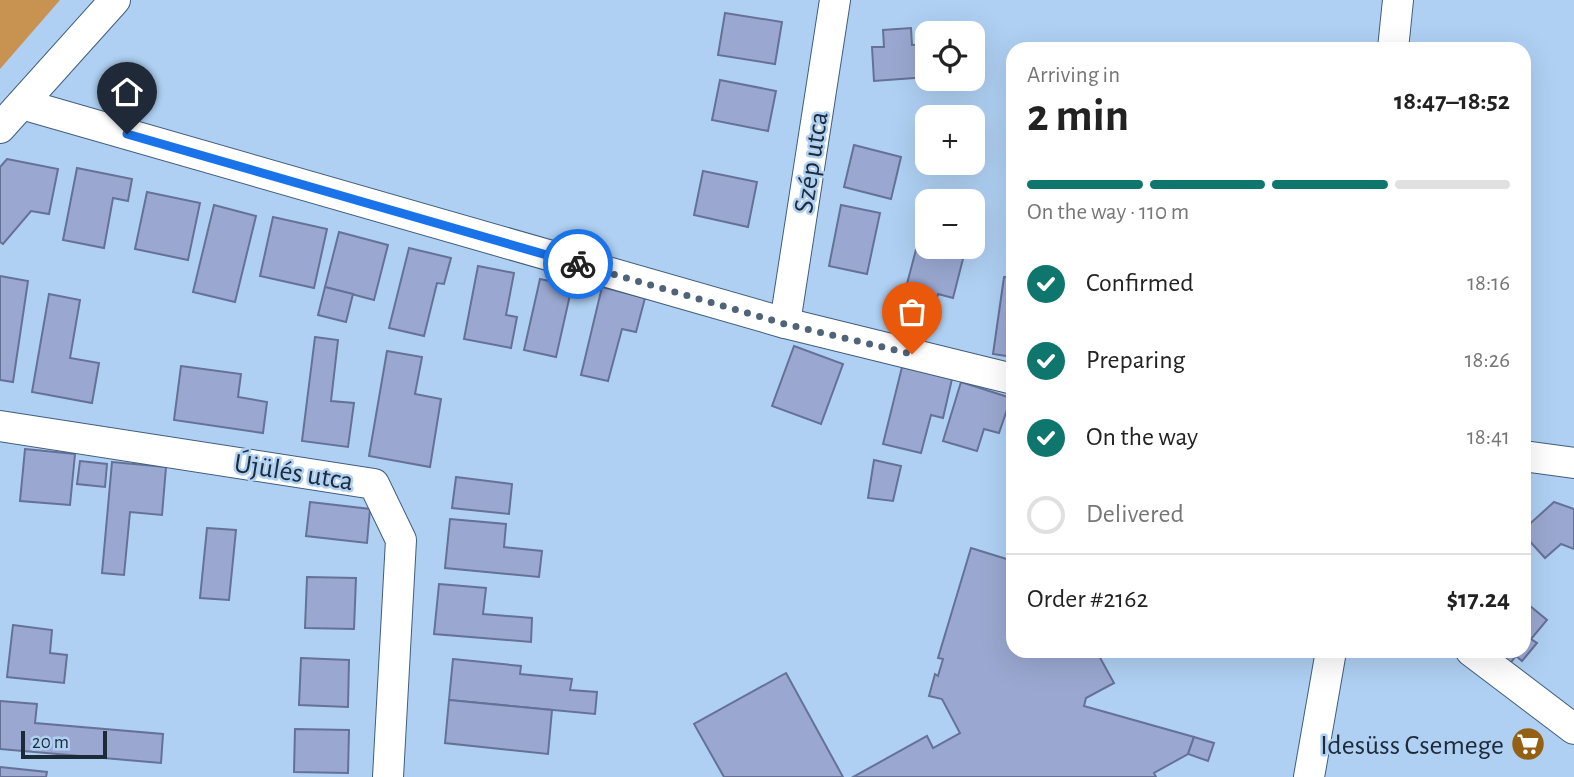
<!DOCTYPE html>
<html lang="en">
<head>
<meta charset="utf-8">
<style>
  body { margin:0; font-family:"Alegreya Sans",sans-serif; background:#f6f6f6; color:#222; height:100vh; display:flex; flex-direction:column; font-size:26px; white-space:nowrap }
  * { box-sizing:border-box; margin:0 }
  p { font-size:23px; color:#767676 }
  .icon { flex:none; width:38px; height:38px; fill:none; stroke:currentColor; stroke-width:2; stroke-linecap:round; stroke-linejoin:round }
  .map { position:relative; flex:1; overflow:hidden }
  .panel { position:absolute; left:1006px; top:42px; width:525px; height:616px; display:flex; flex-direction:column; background:#fff; border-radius:21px; box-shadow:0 7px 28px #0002 }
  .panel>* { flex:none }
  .fabs { position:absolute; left:915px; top:21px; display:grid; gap:14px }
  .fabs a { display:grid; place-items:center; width:70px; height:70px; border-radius:14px; background:#fff; box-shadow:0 7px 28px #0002; font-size:35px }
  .scale { position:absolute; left:21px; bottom:18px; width:86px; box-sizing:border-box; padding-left:7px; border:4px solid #1d2a37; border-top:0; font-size:19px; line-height:24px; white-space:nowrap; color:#1d2a37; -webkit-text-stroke:5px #afd0f3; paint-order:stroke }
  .pin { position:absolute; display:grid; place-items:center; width:60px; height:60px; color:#fff; margin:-72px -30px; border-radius:50% 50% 50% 0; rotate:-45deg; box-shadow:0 0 7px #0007 }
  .pin .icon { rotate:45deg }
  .courier { position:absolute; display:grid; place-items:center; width:70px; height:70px; margin:-35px; border:5px solid #1a73e8; border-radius:50%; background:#fff; color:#222; box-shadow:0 2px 9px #0007 }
  .overview em { font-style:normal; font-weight:700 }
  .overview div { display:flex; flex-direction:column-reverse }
  .overview { display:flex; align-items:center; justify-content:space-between; height:119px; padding:0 21px }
  h1 { font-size:46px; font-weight:700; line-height:52px }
  .bar { display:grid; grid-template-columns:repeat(4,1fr); gap:10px 7px; align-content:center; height:84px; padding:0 21px }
  .bar i { height:9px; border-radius:5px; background:#e0e0e0 }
  .bar .selected { background:#0f766e }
  .bar p { grid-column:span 4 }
  .line { display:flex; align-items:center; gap:18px; padding:0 21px; border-top:2px solid #e0e0e0 }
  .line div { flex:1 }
  ol { padding:0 21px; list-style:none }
  li { display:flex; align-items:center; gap:21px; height:77px }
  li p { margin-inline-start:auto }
  li .icon { padding:7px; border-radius:50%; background:#0f766e; color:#fff; stroke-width:4 }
  li:last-child { color:#767676 }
  li i { width:38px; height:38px; border:4px solid #e0e0e0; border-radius:50% }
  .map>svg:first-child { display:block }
  .green { fill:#c89251 }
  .building { fill:#9aa8d1; stroke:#657197; stroke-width:2 }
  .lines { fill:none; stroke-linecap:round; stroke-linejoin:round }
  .minor-casing { stroke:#405e7c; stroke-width:32 }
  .minor { stroke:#fff; stroke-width:30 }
  .done { stroke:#506479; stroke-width:7; stroke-dasharray:0 12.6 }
  .route { stroke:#1a73e8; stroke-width:9 }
  .labels { text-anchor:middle; stroke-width:5; stroke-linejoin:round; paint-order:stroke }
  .street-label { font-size:28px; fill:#1d2a37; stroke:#afd0f3 }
  .poi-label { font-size:28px; fill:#1d2a37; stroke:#afd0f3; text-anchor:end }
</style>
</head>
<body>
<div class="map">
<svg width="1574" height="777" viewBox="0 0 1574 777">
  <rect width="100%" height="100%" fill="#afd0f3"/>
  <!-- green -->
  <polygon class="green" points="0,0 60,0 0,69"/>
  <!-- building -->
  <g class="building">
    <polygon points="725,13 782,22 775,64 718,55"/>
    <polygon points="911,28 912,45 928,44 928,77 874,81 872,47 884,47 883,30"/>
    <polygon points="720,80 776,91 768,131 712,120"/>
    <polygon points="854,145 901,157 891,199 844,187"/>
    <polygon points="7,159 58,169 49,214 31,211 3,244 0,242 0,167"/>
    <polygon points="77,168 132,179 128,201 113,198 104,248 63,240"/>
    <polygon points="703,171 757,182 748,227 694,215"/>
    <polygon points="147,192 200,203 188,260 135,249"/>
    <polygon points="214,205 256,216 235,302 193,292"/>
    <polygon points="841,205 880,213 867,274 829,266"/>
    <polygon points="273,217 327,229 314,288 260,276"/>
    <polygon points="924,219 928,220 928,247 966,247 953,298 938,294 928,330 897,322"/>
    <polygon points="339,232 388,245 374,300 325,287"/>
    <polygon points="409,248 451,258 444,284 437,283 424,336 389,328"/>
    <polygon points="478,266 514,273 506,315 517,317 511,348 464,339"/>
    <polygon points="0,276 28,281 13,382 0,380"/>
    <polygon points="1004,277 1013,278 1013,357 993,354"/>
    <polygon points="540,279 572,286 556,357 524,350"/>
    <polygon points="325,287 353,294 346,322 318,315"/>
    <polygon points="602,287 645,298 636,332 622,329 608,381 581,375"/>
    <polygon points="49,294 80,300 70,358 99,363 92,403 32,392"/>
    <polygon points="315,337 338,340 331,401 354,403 348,447 302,441"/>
    <polygon points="794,346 843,364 821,424 772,406"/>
    <polygon points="387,351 422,357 415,394 441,399 430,467 369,456"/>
    <polygon points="181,366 241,374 238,397 267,402 263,433 174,420"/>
    <polygon points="902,367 952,379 943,418 931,415 921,453 883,444"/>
    <polygon points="961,382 1011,398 999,433 984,429 977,451 943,441"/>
    <polygon points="25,449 75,454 70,505 20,501"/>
    <polygon points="874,460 901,466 893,501 868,498"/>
    <polygon points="80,461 107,464 105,487 77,484"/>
    <polygon points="112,462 166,467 162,515 130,512 124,575 102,573"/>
    <polygon points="456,477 512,484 509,514 452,508"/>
    <polygon points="310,502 370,509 367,543 306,536"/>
    <polygon points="1554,502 1574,509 1574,549 1561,544 1545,558 1524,535 1524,529"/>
    <polygon points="450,519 506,524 504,547 542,551 539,577 445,568"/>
    <polygon points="207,528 236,530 229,600 200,598"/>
    <polygon points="971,548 1013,561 1013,651 1098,651 1098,654 1114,683 1086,698 1084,706 1194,737 1188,754 1154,773 1156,777 853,777 927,736 933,748 960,733 942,699 929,696 935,674 938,676 943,659 938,658"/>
    <polygon points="307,577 356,578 354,629 305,628"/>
    <polygon points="439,584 486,588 483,614 532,618 531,642 434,634"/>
    <polygon points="1524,601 1547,620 1531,639 1537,643 1522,661 1516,656 1507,667 1487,651 1524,651"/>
    <polygon points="13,625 52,630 50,653 67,655 64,683 7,677"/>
    <polygon points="301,658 349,660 348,707 299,705"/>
    <polygon points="453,659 521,666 520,674 572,679 570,690 597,692 595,714 449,700"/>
    <polygon points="786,673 843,777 724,777 694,724"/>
    <polygon points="449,700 552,710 548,754 445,743"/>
    <polygon points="0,701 37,704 35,723 163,734 161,763 0,749"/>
    <polygon points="295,729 349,730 348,773 294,772"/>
    <polygon points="1194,737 1214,743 1208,761 1188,754"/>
    <polygon points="0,767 47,772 46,777 0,777"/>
  </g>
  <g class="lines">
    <!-- minor casing -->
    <g class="minor-casing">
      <g id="minor">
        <polyline points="1393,49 1398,0"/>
        <polyline points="22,104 785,323 1013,379"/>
        <polyline points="0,128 115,0"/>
        <polyline points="785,323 835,0"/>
        <polyline points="0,426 374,484 401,540 388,777"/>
        <polyline points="1524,456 1574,463"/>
        <polyline points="1471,651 1574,729"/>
        <polyline points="1309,777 1331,651"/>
      </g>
    </g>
    <!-- minor -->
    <use href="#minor" class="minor"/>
  </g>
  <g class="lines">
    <!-- done -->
    <polyline class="done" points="578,264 785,324 912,354"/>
    <!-- route -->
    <polyline class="route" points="127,134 578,264"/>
  </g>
  <!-- icons -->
  <defs>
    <g id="supermarket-disc" transform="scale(1.75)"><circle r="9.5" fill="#946014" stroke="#afd0f3"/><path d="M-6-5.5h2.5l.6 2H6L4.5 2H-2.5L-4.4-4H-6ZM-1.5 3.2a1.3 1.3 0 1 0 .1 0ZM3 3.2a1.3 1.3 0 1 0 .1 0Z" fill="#fff"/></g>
  </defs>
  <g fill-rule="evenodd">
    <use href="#supermarket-disc" x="1528" y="744"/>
  </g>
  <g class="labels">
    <!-- street labels -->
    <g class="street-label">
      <text transform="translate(810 162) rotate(-81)" y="10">Szép utca</text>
      <text transform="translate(294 471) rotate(9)" y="10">Újülés utca</text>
    </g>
    <!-- poi labels -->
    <g class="poi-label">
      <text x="1504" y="754">Idesüss Csemege</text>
    </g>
  </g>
</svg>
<div class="fabs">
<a><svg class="icon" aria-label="locate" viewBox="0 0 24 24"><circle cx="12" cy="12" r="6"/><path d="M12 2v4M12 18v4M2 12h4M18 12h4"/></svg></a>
<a>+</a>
<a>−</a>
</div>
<div class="scale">20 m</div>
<div class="pin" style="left:912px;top:354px;background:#ea580c"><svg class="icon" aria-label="bag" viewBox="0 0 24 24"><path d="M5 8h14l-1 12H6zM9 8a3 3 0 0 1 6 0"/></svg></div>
<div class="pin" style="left:127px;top:134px;background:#1f2937"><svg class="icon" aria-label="home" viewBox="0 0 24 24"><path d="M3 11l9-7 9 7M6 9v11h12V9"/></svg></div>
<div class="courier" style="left:578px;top:264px"><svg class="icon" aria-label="bike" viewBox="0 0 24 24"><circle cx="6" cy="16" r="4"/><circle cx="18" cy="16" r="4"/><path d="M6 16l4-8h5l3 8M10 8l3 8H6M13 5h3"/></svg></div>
<section class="panel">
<div class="overview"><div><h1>2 min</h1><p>Arriving in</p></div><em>18:47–18:52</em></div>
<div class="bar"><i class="selected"></i><i class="selected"></i><i class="selected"></i><i></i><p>On the way · 110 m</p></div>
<ol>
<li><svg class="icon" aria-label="check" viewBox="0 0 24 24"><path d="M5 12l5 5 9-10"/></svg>Confirmed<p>18:16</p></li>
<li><svg class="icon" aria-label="check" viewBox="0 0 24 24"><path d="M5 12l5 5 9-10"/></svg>Preparing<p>18:26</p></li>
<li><svg class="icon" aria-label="check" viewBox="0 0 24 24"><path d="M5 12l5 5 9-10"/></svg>On the way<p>18:41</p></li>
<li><i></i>Delivered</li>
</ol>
<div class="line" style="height:91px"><div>Order #2162</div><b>$17.24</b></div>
</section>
</div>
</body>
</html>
